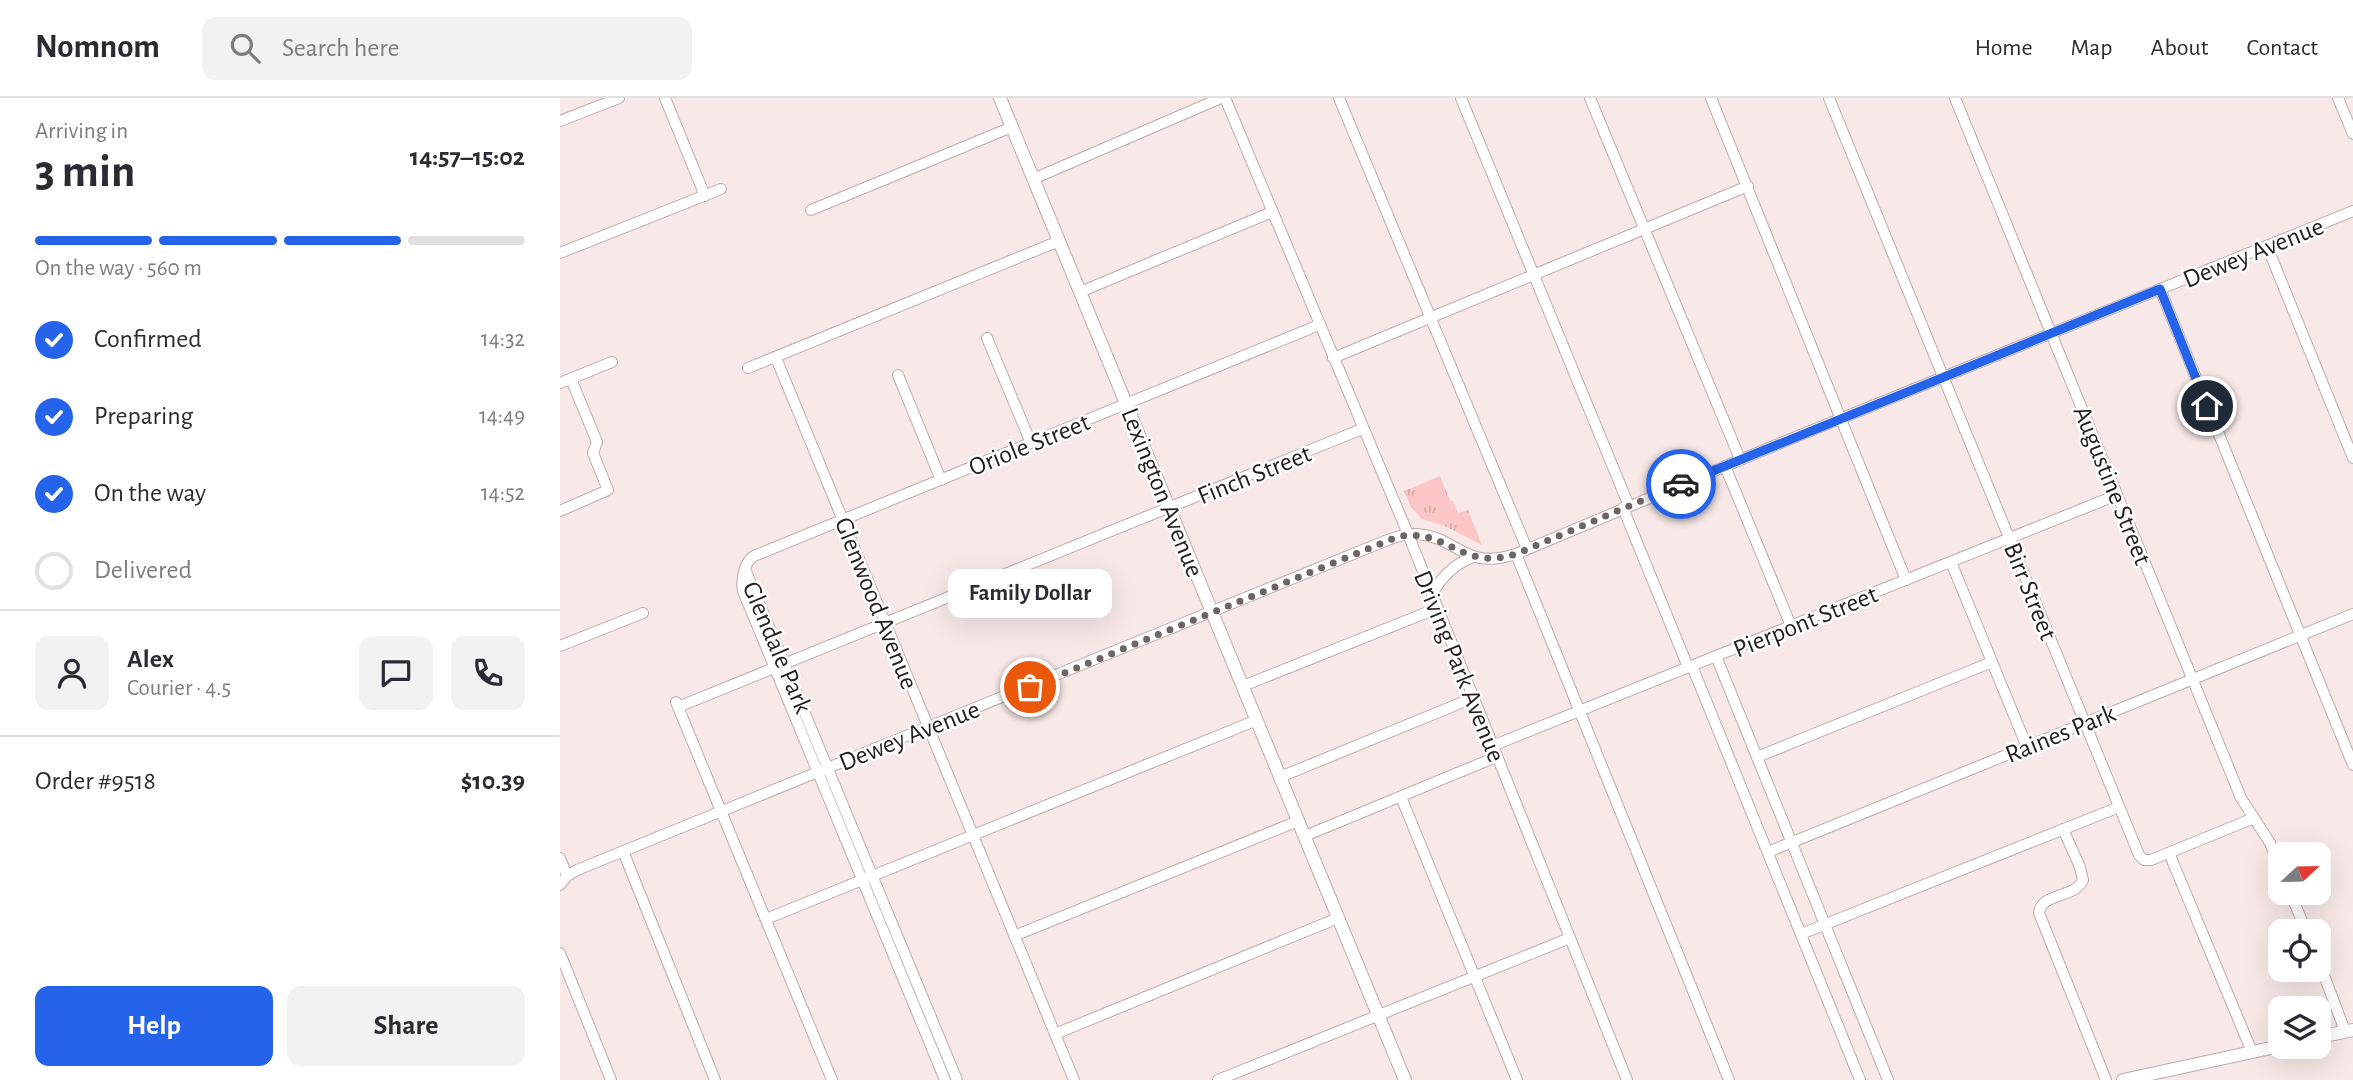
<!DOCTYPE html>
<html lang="en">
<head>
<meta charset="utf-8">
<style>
  body { margin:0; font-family:"Alegreya Sans",sans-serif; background:#f2f2f3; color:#2b2b33; height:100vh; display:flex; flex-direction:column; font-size:26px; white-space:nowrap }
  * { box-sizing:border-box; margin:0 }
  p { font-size:23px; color:#7c7c81 }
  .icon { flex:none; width:38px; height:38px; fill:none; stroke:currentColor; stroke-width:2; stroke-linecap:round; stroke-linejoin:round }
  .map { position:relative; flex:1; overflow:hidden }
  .details { display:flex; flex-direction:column; background:#fff; width:560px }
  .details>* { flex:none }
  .needle { width:46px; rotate:68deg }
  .tools { position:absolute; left:1708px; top:744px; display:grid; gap:14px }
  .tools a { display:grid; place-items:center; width:63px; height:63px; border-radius:14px; background:#fff; box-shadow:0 7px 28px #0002; font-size:35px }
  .pin { position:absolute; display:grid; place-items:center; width:60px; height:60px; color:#fff; margin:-30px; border:4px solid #fff; border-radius:50%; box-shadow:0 2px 7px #0007 }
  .courier { position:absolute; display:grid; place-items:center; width:70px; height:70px; margin:-35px; border:5px solid #2563eb; border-radius:50%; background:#fff; color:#222; box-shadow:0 2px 9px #0007 }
  .bubble { position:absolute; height:49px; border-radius:14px; background:#fff; box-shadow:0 7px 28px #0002; font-size:23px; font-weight:700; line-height:49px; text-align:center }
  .head em { font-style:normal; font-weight:700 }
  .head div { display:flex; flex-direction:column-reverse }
  .head { display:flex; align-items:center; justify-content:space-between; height:119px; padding:0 35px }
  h1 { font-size:46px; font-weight:700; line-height:52px }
  .bar { display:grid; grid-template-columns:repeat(4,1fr); gap:10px 7px; align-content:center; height:84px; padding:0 35px }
  .bar i { height:9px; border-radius:5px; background:#e1e1e2 }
  .bar .active { background:#2563eb }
  .bar p { grid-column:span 4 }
  .line { display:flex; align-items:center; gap:18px; padding:0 35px; border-top:2px solid #e1e1e2 }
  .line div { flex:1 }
  .round { display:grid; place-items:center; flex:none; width:74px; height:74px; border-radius:14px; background:#f2f2f3 }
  ol { padding:0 35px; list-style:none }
  li { display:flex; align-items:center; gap:21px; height:77px }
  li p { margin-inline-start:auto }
  li .icon { padding:7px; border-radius:50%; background:#2563eb; color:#fff; stroke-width:4 }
  li:last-child { color:#7c7c81 }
  li i { width:38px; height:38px; border:4px solid #e1e1e2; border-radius:50% }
  .action { display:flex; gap:14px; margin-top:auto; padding:14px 35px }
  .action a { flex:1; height:80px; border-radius:14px; background:#2563eb; color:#fff; font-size:28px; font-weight:700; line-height:80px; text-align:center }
  .action a+a { background:#f2f2f3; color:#2b2b33 }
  header { display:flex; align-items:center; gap:42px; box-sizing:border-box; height:98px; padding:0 35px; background:#fff; border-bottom:2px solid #e1e1e2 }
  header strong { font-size:33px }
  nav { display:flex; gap:38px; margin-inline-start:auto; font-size:24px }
  .search { width:490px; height:63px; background:#f2f2f3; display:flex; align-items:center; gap:18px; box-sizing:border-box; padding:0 24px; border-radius:14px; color:#7c7c81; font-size:26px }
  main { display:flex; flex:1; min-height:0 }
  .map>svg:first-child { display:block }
  .grass { fill:url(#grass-tufts) }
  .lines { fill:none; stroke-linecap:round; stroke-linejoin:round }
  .minor-casing { stroke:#bbacac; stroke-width:12 }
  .major-casing { stroke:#bbacac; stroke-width:14 }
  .minor { stroke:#fff; stroke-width:10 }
  .major { stroke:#fff; stroke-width:12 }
  .done { stroke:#6e6464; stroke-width:7; stroke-dasharray:0 12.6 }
  .route { stroke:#2563eb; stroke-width:9 }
  .labels { text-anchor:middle; stroke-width:5; stroke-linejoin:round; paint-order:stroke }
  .street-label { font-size:26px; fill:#231d1d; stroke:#fff }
</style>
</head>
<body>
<header>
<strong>Nomnom</strong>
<div class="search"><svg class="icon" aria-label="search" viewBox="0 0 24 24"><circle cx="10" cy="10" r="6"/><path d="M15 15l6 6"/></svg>Search here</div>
<nav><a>Home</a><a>Map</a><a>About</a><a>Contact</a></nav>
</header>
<main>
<section class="details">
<div class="head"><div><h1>3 min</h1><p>Arriving in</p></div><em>14:57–15:02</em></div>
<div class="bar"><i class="active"></i><i class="active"></i><i class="active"></i><i></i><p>On the way · 560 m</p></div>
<ol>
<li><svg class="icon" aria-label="check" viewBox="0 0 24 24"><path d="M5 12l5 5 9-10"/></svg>Confirmed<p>14:32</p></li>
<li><svg class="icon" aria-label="check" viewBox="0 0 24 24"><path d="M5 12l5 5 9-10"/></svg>Preparing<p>14:49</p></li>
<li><svg class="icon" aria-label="check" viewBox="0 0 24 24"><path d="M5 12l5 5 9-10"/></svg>On the way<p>14:52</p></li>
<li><i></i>Delivered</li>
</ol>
<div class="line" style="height:126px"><a class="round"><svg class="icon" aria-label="person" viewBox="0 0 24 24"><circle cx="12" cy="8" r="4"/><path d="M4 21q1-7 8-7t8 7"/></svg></a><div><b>Alex</b><p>Courier · 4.5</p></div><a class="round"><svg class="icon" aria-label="chat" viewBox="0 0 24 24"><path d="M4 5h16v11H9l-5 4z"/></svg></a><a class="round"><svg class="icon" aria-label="phone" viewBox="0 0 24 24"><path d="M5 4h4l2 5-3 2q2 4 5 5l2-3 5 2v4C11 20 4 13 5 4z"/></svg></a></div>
<div class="line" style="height:91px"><div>Order #9518</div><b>$10.39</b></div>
<div class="action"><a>Help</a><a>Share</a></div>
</section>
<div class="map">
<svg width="1793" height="982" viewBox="0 0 1793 982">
  <defs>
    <pattern id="grass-tufts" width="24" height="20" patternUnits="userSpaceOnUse" patternTransform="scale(1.75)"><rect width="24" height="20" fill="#fbc6c5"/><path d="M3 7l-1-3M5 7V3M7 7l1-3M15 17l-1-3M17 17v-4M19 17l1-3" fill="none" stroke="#d7aaa9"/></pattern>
  </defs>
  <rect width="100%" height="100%" fill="#f8e9e8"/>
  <!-- grass -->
  <polygon class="grass" points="880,378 890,403 893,403 898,415 908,412 922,447 885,428 862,421 851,409 844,393"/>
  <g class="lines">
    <!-- minor casing -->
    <g class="minor-casing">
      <g id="minor">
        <polyline points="105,0 145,98"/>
        <polyline points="665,0 848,436 1067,982"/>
        <polyline points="779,0 967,451"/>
        <polyline points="901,0 1069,408"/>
        <polyline points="1030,0 1180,361"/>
        <polyline points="1151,0 1346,482"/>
        <polyline points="1269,0 1579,757 1584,762 1591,762 1694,720"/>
        <polyline points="1395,0 1681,700 1710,745 1720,770"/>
        <polyline points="1778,0 1793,36"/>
        <polyline points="0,23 59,0"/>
        <polyline points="473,81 661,0"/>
        <polyline points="251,112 452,29"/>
        <polyline points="1707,148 1793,360"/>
        <polyline points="0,155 161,91"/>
        <polyline points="1600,191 1793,667"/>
        <polyline points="520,194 712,114"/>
        <polyline points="427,240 471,345"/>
        <polyline points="216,260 514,982"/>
        <polyline points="773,260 1188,88"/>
        <polyline points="188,270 499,143"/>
        <polyline points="338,277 381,382"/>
        <polyline points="0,285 52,264"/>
        <polyline points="1165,368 1231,528"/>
        <polyline points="1063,410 1128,569"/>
        <polyline points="0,413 48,392 33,355 37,344 11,281"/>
        <polyline points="956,456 1169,982"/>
        <polyline points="1391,464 1467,649"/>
        <polyline points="185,471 397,982"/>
        <path d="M872 496C882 478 894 466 913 459"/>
        <polyline points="0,548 83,515"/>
        <polyline points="1156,558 1328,982"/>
        <polyline points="1132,568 1300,982"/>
        <polyline points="683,588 878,510"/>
        <polyline points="116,604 272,982"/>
        <polyline points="118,609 802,331"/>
        <polyline points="932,648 1557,397"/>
        <polyline points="1197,659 1432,564"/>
        <polyline points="720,679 913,600"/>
        <polyline points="841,699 957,982"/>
        <path d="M1503 731 1520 769 1523 782C1515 801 1481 794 1479 815L1546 982"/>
        <polyline points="745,738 936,659"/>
        <polyline points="63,753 155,982"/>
        <polyline points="1208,754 1793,516"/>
        <polyline points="1609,755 1692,954"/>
        <polyline points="0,760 7,778"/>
        <path d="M0 787 7 778 17 772 825 443C835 439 846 435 857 436 899 439 903 473 956 456L1228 342 1793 113"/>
        <polyline points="1730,794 1746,833"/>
        <polyline points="206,821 697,622"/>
        <polyline points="1241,836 1559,709"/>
        <polyline points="454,838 738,723"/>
        <polyline points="0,855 51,982"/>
        <polyline points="1759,864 1785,933"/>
        <polyline points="495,936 778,820"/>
        <path d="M385 982 183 493C181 482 184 464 194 458L759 227"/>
        <polyline points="658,982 1010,840"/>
      </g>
    </g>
    <!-- major casing -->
    <g class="major-casing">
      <g id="major">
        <polyline points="440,0 845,982"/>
        <polyline points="1759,939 1793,932"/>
        <polyline points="1563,982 1720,948"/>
      </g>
    </g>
    <!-- minor -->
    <use href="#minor" class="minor"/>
    <!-- major -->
    <use href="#major" class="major"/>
  </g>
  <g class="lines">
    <!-- done -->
    <path class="done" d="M470 589 837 439C887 428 900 474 956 456L1121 386"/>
    <!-- route -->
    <polyline class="route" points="1121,386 1600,191 1647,308"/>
  </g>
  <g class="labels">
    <!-- street labels -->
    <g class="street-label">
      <text transform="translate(1693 154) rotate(-22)" y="9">Dewey Avenue</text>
      <text transform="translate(469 346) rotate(-22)" y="9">Oriole Street</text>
      <text transform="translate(694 376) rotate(-22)" y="9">Finch Street</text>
      <text transform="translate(1553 387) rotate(68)" y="9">Augustine Street</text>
      <text transform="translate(603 394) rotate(68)" y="9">Lexington Avenue</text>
      <text transform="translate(1471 493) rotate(68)" y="9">Birr Street</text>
      <text transform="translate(317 505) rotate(68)" y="9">Glenwood Avenue</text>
      <text transform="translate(1245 523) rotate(-22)" y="9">Pierpont Street</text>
      <text transform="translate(218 549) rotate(67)" y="9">Glendale Park</text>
      <text transform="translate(900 568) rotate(68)" y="9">Driving Park Avenue</text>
      <text transform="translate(1500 635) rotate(-22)" y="9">Raines Park</text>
      <text transform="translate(349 637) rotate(-22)" y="9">Dewey Avenue</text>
    </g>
  </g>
</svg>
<div class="tools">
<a><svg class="needle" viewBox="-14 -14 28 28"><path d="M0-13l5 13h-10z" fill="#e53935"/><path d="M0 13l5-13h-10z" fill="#7c7c81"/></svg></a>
<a><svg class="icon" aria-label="locate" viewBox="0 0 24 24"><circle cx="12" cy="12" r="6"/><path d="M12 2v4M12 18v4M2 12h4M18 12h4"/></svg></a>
<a><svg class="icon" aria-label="layers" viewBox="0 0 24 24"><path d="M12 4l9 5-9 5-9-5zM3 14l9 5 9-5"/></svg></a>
</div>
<div class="pin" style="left:470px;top:589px;background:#ea580c"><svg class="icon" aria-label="bag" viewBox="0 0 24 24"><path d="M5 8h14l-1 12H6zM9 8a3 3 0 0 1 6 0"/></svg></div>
<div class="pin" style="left:1647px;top:308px;background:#1f2937"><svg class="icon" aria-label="home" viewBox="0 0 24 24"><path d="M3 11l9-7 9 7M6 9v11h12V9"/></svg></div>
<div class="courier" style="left:1121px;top:386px"><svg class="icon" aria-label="car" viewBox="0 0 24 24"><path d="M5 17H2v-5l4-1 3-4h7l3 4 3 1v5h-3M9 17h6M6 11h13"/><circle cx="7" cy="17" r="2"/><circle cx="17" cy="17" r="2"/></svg></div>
<div class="bubble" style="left:388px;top:471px;width:164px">Family Dollar</div>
</div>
</main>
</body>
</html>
